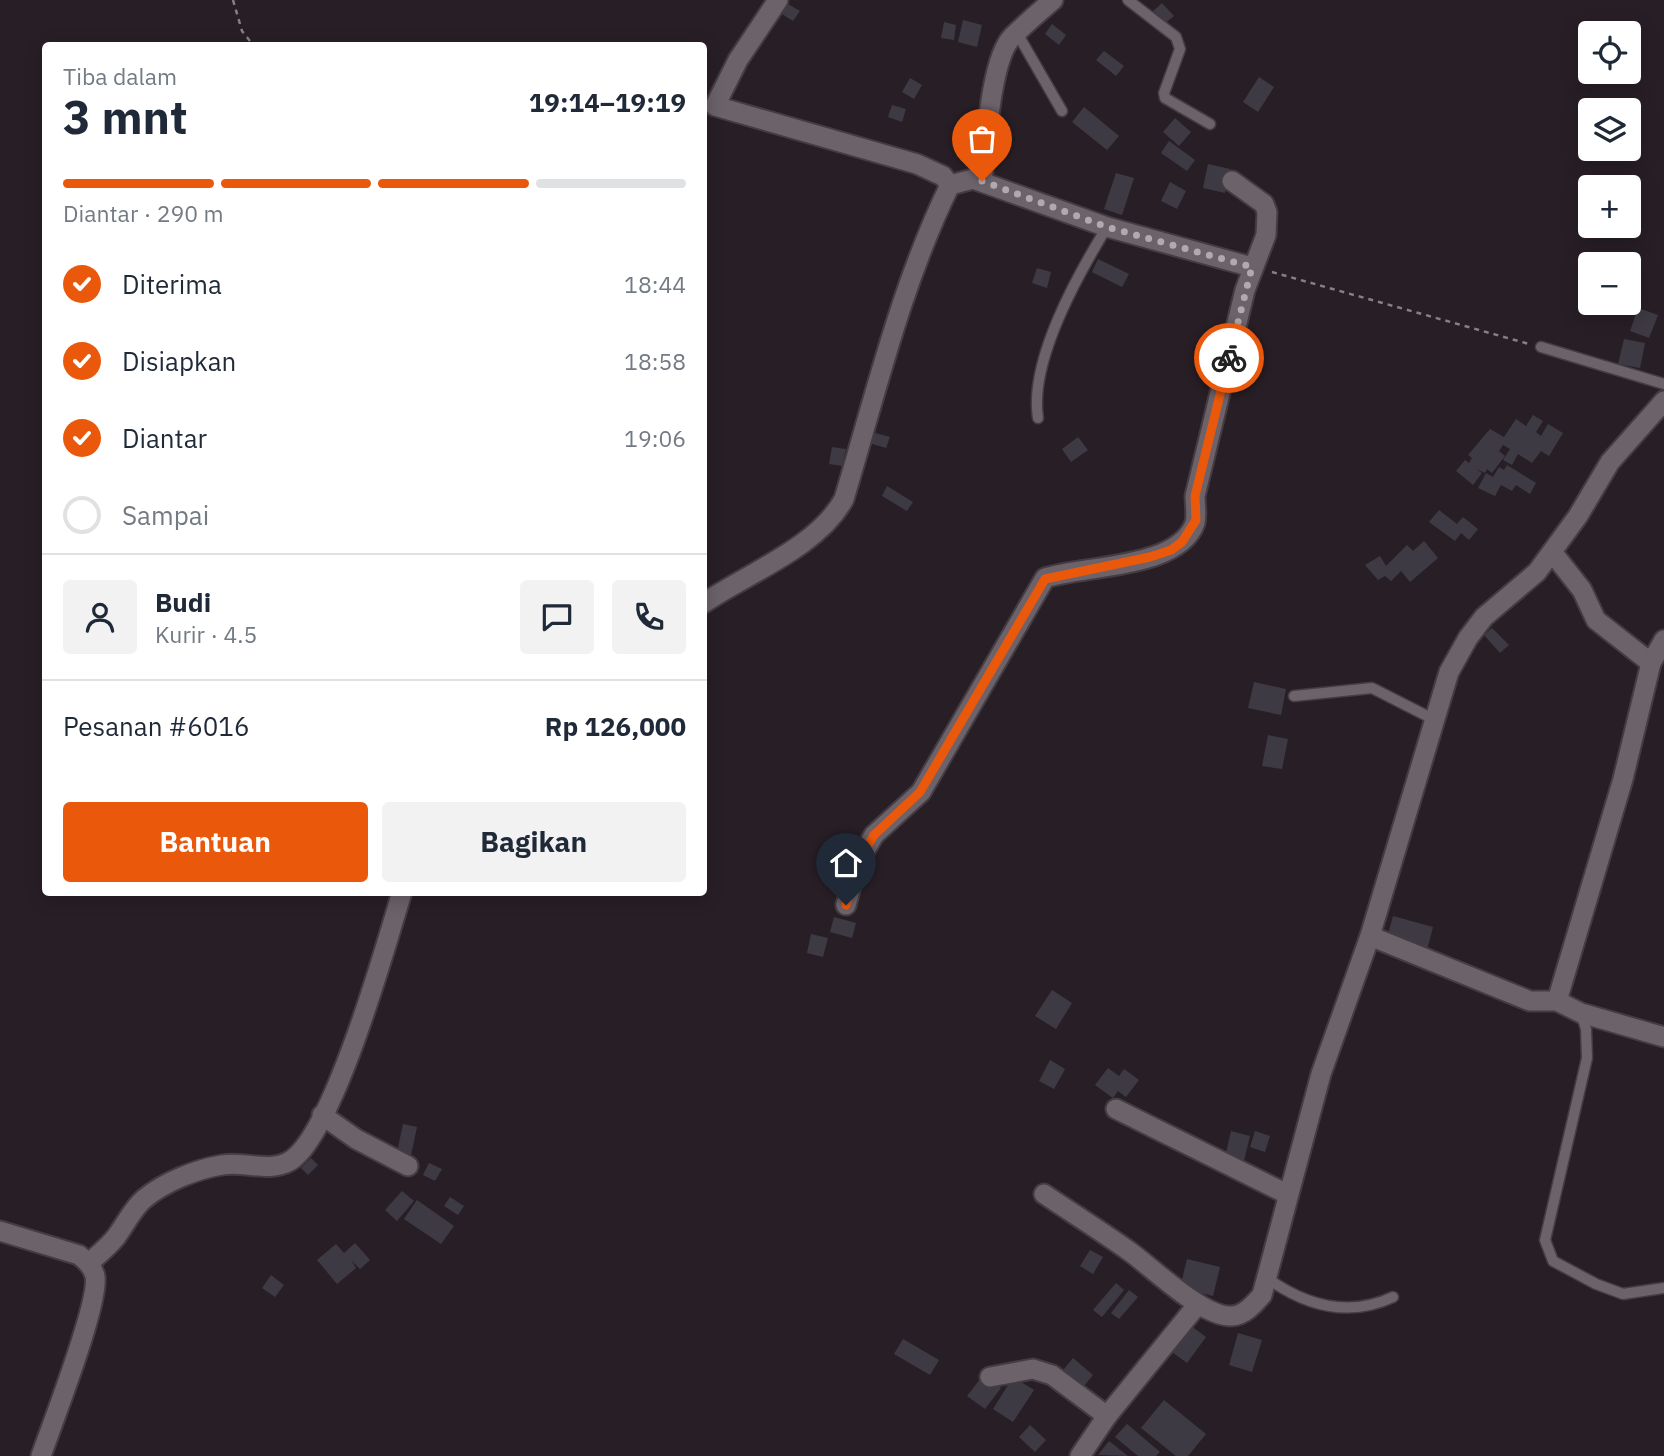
<!DOCTYPE html>
<html lang="id">
<head>
<meta charset="utf-8">
<style>
  body { margin:0; font-family:"IBM Plex Sans",sans-serif; background:#f2f2f3; color:#1f2937; height:100vh; display:flex; flex-direction:column; font-size:26px; white-space:nowrap }
  * { box-sizing:border-box; margin:0 }
  p { font-size:23px; color:#747a83 }
  .icon { flex:none; width:38px; height:38px; fill:none; stroke:currentColor; stroke-width:2; stroke-linecap:round; stroke-linejoin:round }
  .map { position:relative; flex:1; overflow:hidden }
  .drawer { position:absolute; left:42px; top:42px; width:665px; height:854px; display:flex; flex-direction:column; background:#fff; border-radius:7px; box-shadow:0 4px 18px #0003 }
  .drawer>* { flex:none }
  .tools { position:absolute; left:1578px; top:21px; display:grid; gap:14px }
  .tools a { display:grid; place-items:center; width:63px; height:63px; border-radius:7px; background:#fff; box-shadow:0 4px 18px #0003; font-size:35px }
  .pin { position:absolute; display:grid; place-items:center; width:60px; height:60px; color:#fff; margin:-72px -30px; border-radius:50% 50% 50% 0; rotate:-45deg; box-shadow:0 0 7px #0007 }
  .pin .icon { rotate:45deg }
  .courier { position:absolute; display:grid; place-items:center; width:70px; height:70px; margin:-35px; border:5px solid #ea580c; border-radius:50%; background:#fff; color:#222; box-shadow:0 2px 9px #0007 }
  .overview em { font-style:normal; font-weight:700 }
  .overview div { display:flex; flex-direction:column-reverse }
  .overview { display:flex; align-items:center; justify-content:space-between; height:119px; padding:0 21px }
  h1 { font-size:46px; font-weight:700; line-height:52px }
  .bar { display:grid; grid-template-columns:repeat(4,1fr); gap:10px 7px; align-content:center; height:84px; padding:0 21px }
  .bar i { height:9px; border-radius:5px; background:#e0e1e3 }
  .bar .selected { background:#ea580c }
  .bar p { grid-column:span 4 }
  .line { display:flex; align-items:center; gap:18px; padding:0 21px; border-top:2px solid #e0e1e3 }
  .line div { flex:1 }
  .round { display:grid; place-items:center; flex:none; width:74px; height:74px; border-radius:7px; background:#f2f2f3 }
  ol { padding:0 21px; list-style:none }
  li { display:flex; align-items:center; gap:21px; height:77px }
  li p { margin-inline-start:auto }
  li .icon { padding:7px; border-radius:50%; background:#ea580c; color:#fff; stroke-width:4 }
  li:last-child { color:#747a83 }
  li i { width:38px; height:38px; border:4px solid #e0e1e3; border-radius:50% }
  .primary-button { display:flex; gap:14px; margin-top:auto; padding:14px 21px }
  .primary-button a { flex:1; height:80px; border-radius:7px; background:#ea580c; color:#fff; font-size:28px; font-weight:700; line-height:80px; text-align:center }
  .primary-button a+a { background:#f2f2f3; color:#1f2937 }
  .map>svg:first-child { display:block }
  .building { fill:#3e3a44 }
  .lines { fill:none; stroke-linecap:round; stroke-linejoin:round }
  .service-casing { stroke:#443c42; stroke-width:13 }
  .minor-casing { stroke:#443c42; stroke-width:23 }
  .path { stroke:#867f84; stroke-width:2.5; stroke-dasharray:5 5; stroke-linecap:butt }
  .service { stroke:#6c626a; stroke-width:10 }
  .minor { stroke:#6c626a; stroke-width:19 }
  .done { stroke:#b0a9ae; stroke-width:7; stroke-dasharray:0 12.6 }
  .route { stroke:#ea580c; stroke-width:9 }
</style>
</head>
<body>
<div class="map">
<svg width="1664" height="1456" viewBox="0 0 1664 1456">
  <rect width="100%" height="100%" fill="#281f26"/>
  <!-- building -->
  <g class="building">
    <polygon points="1162,3 1174,16 1163,25 1152,12"/>
    <polygon points="788,4 800,11 793,21 782,14"/>
    <polygon points="963,20 982,25 977,47 958,42"/>
    <polygon points="944,22 956,25 954,40 941,38"/>
    <polygon points="1052,24 1066,35 1059,45 1045,34"/>
    <polygon points="1104,51 1124,66 1116,76 1096,60"/>
    <polygon points="1259,77 1274,87 1258,112 1243,102"/>
    <polygon points="910,78 922,85 914,99 902,92"/>
    <polygon points="892,105 906,109 902,122 888,117"/>
    <polygon points="1084,107 1119,136 1107,150 1072,122"/>
    <polygon points="1175,118 1191,132 1179,146 1163,132"/>
    <polygon points="1169,141 1195,160 1187,171 1161,153"/>
    <polygon points="1208,164 1230,169 1225,193 1203,188"/>
    <polygon points="1116,173 1134,178 1122,215 1104,209"/>
    <polygon points="1170,182 1186,191 1177,209 1161,201"/>
    <polygon points="1098,259 1129,274 1122,287 1092,272"/>
    <polygon points="1037,268 1051,272 1047,288 1032,283"/>
    <polygon points="1638,308 1658,315 1649,338 1630,331"/>
    <polygon points="1624,339 1645,343 1640,368 1618,364"/>
    <polygon points="1533,415 1543,421 1536,432 1541,436 1548,424 1563,433 1549,456 1541,451 1532,463 1518,454 1512,465 1503,460 1510,449 1503,445 1499,451 1505,456 1492,473 1487,469 1485,473 1476,469 1482,473 1473,485 1456,471 1465,460 1469,463 1472,458 1468,455 1490,429 1504,437 1516,419 1526,426"/>
    <polygon points="872,432 890,437 886,448 869,443"/>
    <polygon points="1078,437 1088,450 1071,462 1062,449"/>
    <polygon points="832,447 846,449 842,466 829,464"/>
    <polygon points="1507,465 1536,483 1530,494 1516,485 1512,491 1501,485 1495,496 1478,488 1486,473 1493,477 1499,467 1504,470"/>
    <polygon points="887,486 913,502 907,511 882,496"/>
    <polygon points="1439,510 1457,524 1463,517 1478,529 1469,540 1461,533 1455,541 1429,522"/>
    <polygon points="1424,541 1438,558 1410,582 1401,571 1391,581 1385,576 1378,580 1365,565 1380,556 1386,566 1407,545 1413,551"/>
    <polygon points="1492,628 1509,645 1500,653 1484,635"/>
    <polygon points="1254,682 1286,689 1281,715 1248,708"/>
    <polygon points="1268,735 1288,739 1282,769 1262,766"/>
    <polygon points="1393,916 1433,927 1427,950 1387,938"/>
    <polygon points="834,917 856,923 852,938 830,932"/>
    <polygon points="811,934 828,938 823,957 807,953"/>
    <polygon points="1052,990 1072,1003 1056,1029 1035,1016"/>
    <polygon points="1050,1060 1065,1069 1054,1089 1039,1081"/>
    <polygon points="1108,1068 1119,1076 1124,1069 1139,1080 1126,1097 1118,1091 1113,1098 1095,1085"/>
    <polygon points="403,1124 417,1127 410,1160 396,1157"/>
    <polygon points="1231,1131 1250,1136 1244,1161 1225,1157"/>
    <polygon points="1255,1131 1270,1136 1265,1152 1250,1147"/>
    <polygon points="311,1158 318,1165 308,1175 301,1168"/>
    <polygon points="429,1163 442,1169 435,1181 423,1175"/>
    <polygon points="402,1191 414,1201 397,1221 385,1210"/>
    <polygon points="450,1197 464,1206 458,1215 444,1206"/>
    <polygon points="417,1200 454,1226 441,1244 404,1219"/>
    <polygon points="355,1243 370,1260 360,1269 351,1260 356,1268 337,1284 317,1260 336,1244 344,1253"/>
    <polygon points="1090,1250 1103,1257 1093,1274 1080,1266"/>
    <polygon points="1187,1259 1220,1267 1213,1296 1180,1288"/>
    <polygon points="271,1275 284,1285 275,1297 262,1288"/>
    <polygon points="1116,1283 1124,1290 1102,1317 1093,1310"/>
    <polygon points="1129,1290 1138,1297 1119,1319 1111,1313"/>
    <polygon points="1187,1323 1206,1337 1187,1363 1168,1349"/>
    <polygon points="1238,1333 1262,1340 1252,1372 1229,1365"/>
    <polygon points="903,1339 939,1360 930,1375 894,1354"/>
    <polygon points="1073,1358 1093,1375 1080,1391 1060,1374"/>
    <polygon points="984,1374 1001,1388 985,1409 967,1396"/>
    <polygon points="1013,1377 1034,1390 1013,1422 993,1409"/>
    <polygon points="1164,1400 1206,1434 1188,1456 1176,1456 1141,1428"/>
    <polygon points="1127,1424 1160,1452 1156,1456 1138,1456 1115,1437"/>
    <polygon points="1030,1425 1046,1440 1035,1452 1019,1437"/>
    <polygon points="1109,1441 1128,1456 1098,1455"/>
  </g>
  <g class="lines">
    <!-- service casing -->
    <g class="service-casing">
      <g id="service">
        <polyline points="1128,0 1176,37 1180,49 1164,93 1165,98 1210,124"/>
        <polyline points="1017,33 1062,111"/>
        <polyline points="1541,347 1664,384"/>
        <path d="M1038 418C1029 361 1077 276 1107 227"/>
        <polyline points="1294,696 1372,688 1433,719"/>
        <polyline points="1581,1013 1586,1029 1587,1058 1545,1240 1553,1261 1596,1284 1623,1294 1664,1288"/>
        <path d="M1267 1278C1306 1306 1348 1318 1393 1297"/>
      </g>
    </g>
    <!-- minor casing -->
    <g class="minor-casing">
      <g id="minor">
        <polyline points="778,0 738,60 715,106 917,164 943,176 950,185"/>
        <path d="M982 181C986 149 990 60 1012 37 1025 24 1039 12 1053 0"/>
        <polyline points="1552,552 1582,590 1596,620 1651,663"/>
        <path d="M704 603C748 573 818 547 844 499 876 393 901 285 950 185L973 179 1107 227 1252 267"/>
        <path d="M846 905 857 864 874 835 921 792 1045 578C1085 565 1179 569 1195 523 1197 515 1195 504 1195 496L1245 290 1266 235 1267 212 1264 204 1232 181"/>
        <polyline points="1370,936 1530,1001 1557,1001 1581,1013 1664,1037"/>
        <polyline points="1557,1001 1623,779 1651,663 1664,640"/>
        <polyline points="1116,1109 1287,1194"/>
        <polyline points="322,1115 356,1139 408,1166"/>
        <path d="M1044 1194C1072 1213 1101 1231 1129 1251 1153 1268 1203 1318 1232 1316 1245 1315 1254 1304 1262 1295L1321 1074 1370 936 1449 672 1468 638 1484 617 1537 572 1578 516 1610 462 1664 401"/>
        <path d="M0 1231 79 1255C87 1261 93 1267 95 1276 100 1302 52 1424 41 1456"/>
        <path d="M89 1263C98 1255 108 1247 116 1237 125 1225 133 1208 144 1199 164 1182 197 1169 222 1165 244 1161 269 1173 290 1161 333 1135 386 945 402 892"/>
        <polyline points="990,1377 1033,1369 1052,1375 1107,1416"/>
        <polyline points="1080,1456 1107,1416 1198,1304"/>
      </g>
    </g>
    <!-- path -->
    <g class="path">
      <polyline points="233,0 242,31 254,46"/>
      <polyline points="1272,272 1529,344"/>
    </g>
    <!-- service -->
    <use href="#service" class="service"/>
    <!-- minor -->
    <use href="#minor" class="minor"/>
  </g>
  <g class="lines">
    <!-- done -->
    <polyline class="done" points="982,181 1107,227 1252,267 1229,358"/>
    <!-- route -->
    <polyline class="route" points="846,905 857,864 874,835 920,792 1045,579 1150,557 1171,550 1182,542 1196,520 1195,496 1229,358"/>
  </g>
</svg>
<div class="tools">
<a><svg class="icon" aria-label="locate" viewBox="0 0 24 24"><circle cx="12" cy="12" r="6"/><path d="M12 2v4M12 18v4M2 12h4M18 12h4"/></svg></a>
<a><svg class="icon" aria-label="layers" viewBox="0 0 24 24"><path d="M12 4l9 5-9 5-9-5zM3 14l9 5 9-5"/></svg></a>
<a>+</a>
<a>−</a>
</div>
<div class="pin" style="left:982px;top:181px;background:#ea580c"><svg class="icon" aria-label="bag" viewBox="0 0 24 24"><path d="M5 8h14l-1 12H6zM9 8a3 3 0 0 1 6 0"/></svg></div>
<div class="pin" style="left:846px;top:905px;background:#1f2937"><svg class="icon" aria-label="home" viewBox="0 0 24 24"><path d="M3 11l9-7 9 7M6 9v11h12V9"/></svg></div>
<div class="courier" style="left:1229px;top:358px"><svg class="icon" aria-label="bike" viewBox="0 0 24 24"><circle cx="6" cy="16" r="4"/><circle cx="18" cy="16" r="4"/><path d="M6 16l4-8h5l3 8M10 8l3 8H6M13 5h3"/></svg></div>
<section class="drawer">
<div class="overview"><div><h1>3 mnt</h1><p>Tiba dalam</p></div><em>19:14–19:19</em></div>
<div class="bar"><i class="selected"></i><i class="selected"></i><i class="selected"></i><i></i><p>Diantar · 290 m</p></div>
<ol>
<li><svg class="icon" aria-label="check" viewBox="0 0 24 24"><path d="M5 12l5 5 9-10"/></svg>Diterima<p>18:44</p></li>
<li><svg class="icon" aria-label="check" viewBox="0 0 24 24"><path d="M5 12l5 5 9-10"/></svg>Disiapkan<p>18:58</p></li>
<li><svg class="icon" aria-label="check" viewBox="0 0 24 24"><path d="M5 12l5 5 9-10"/></svg>Diantar<p>19:06</p></li>
<li><i></i>Sampai</li>
</ol>
<div class="line" style="height:126px"><a class="round"><svg class="icon" aria-label="person" viewBox="0 0 24 24"><circle cx="12" cy="8" r="4"/><path d="M4 21q1-7 8-7t8 7"/></svg></a><div><b>Budi</b><p>Kurir · 4.5</p></div><a class="round"><svg class="icon" aria-label="chat" viewBox="0 0 24 24"><path d="M4 5h16v11H9l-5 4z"/></svg></a><a class="round"><svg class="icon" aria-label="phone" viewBox="0 0 24 24"><path d="M5 4h4l2 5-3 2q2 4 5 5l2-3 5 2v4C11 20 4 13 5 4z"/></svg></a></div>
<div class="line" style="height:91px"><div>Pesanan #6016</div><b>Rp 126,000</b></div>
<div class="primary-button"><a>Bantuan</a><a>Bagikan</a></div>
</section>
</div>
</body>
</html>
